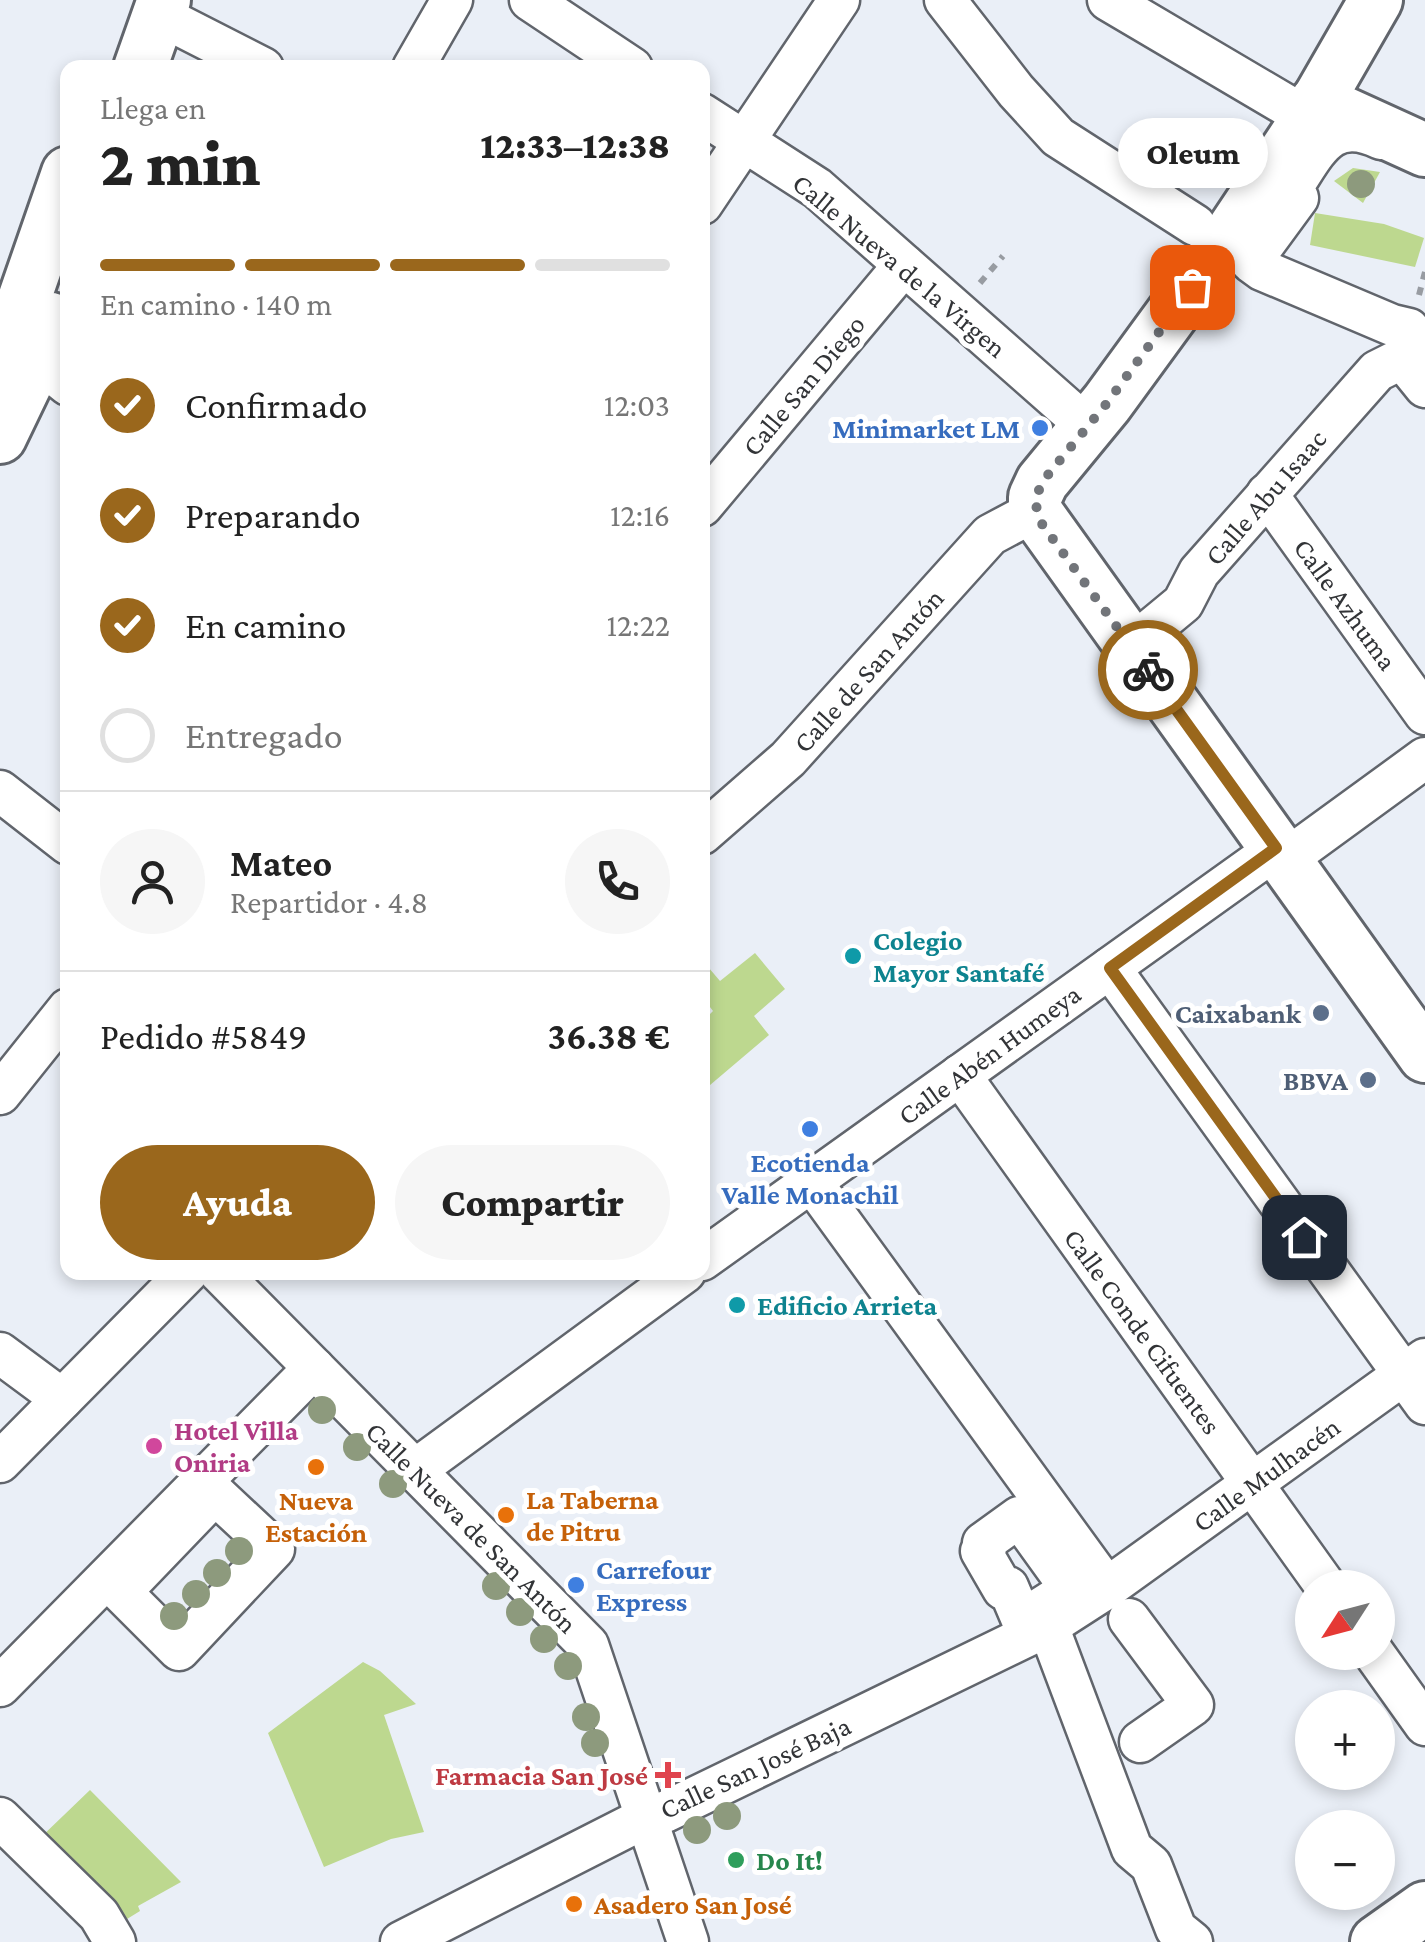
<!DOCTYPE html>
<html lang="es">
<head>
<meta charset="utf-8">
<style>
  body { margin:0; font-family:"Crimson Pro",serif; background:#f6f6f6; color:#222; height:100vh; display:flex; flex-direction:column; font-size:38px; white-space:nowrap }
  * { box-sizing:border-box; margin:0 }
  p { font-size:32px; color:#767676 }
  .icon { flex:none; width:55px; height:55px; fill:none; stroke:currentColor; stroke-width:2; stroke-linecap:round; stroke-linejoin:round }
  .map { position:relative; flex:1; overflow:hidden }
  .panel { position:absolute; left:60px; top:60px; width:650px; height:1220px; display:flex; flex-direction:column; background:#fff; border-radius:20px; box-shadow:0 5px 15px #0003 }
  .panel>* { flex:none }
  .needle { width:65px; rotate:234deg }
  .buttons { position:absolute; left:1295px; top:1570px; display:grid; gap:20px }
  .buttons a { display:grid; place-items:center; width:100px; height:100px; border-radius:50%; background:#fff; box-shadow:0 5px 15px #0003; font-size:50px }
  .pin { position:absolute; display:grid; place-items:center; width:85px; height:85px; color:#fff; margin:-42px; border-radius:20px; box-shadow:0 5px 15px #0006 }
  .courier { position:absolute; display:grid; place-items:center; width:100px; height:100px; margin:-50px; border:8px solid #9a671c; border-radius:50%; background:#fff; color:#222; box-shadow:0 2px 12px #0007 }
  .bubble { position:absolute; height:70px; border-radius:35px; background:#fff; box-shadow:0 5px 15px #0003; font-size:32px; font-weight:800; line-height:70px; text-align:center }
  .head em { font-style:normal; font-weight:800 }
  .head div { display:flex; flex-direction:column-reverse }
  .head { display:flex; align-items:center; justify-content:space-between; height:170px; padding:0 40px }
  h1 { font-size:65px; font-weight:800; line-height:75px }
  .bar { display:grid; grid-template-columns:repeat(4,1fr); gap:15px 10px; align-content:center; height:120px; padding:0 40px }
  .bar i { height:12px; border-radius:8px; background:#e0e0e0 }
  .bar .on { background:#9a671c }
  .bar p { grid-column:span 4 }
  .line { display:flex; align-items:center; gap:25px; padding:0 40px; border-top:2px solid #e0e0e0 }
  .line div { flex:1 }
  .round { display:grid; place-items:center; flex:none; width:105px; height:105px; border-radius:52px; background:#f6f6f6 }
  ol { padding:0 40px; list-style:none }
  li { display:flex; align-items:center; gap:30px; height:110px }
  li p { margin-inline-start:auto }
  li .icon { padding:10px; border-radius:50%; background:#9a671c; color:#fff; stroke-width:4 }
  li:last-child { color:#767676 }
  li i { width:55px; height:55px; border:5px solid #e0e0e0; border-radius:50% }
  .primary-button { display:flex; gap:20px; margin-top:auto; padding:20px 40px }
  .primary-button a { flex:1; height:115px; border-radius:60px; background:#9a671c; color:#fff; font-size:40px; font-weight:800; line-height:115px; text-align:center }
  .primary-button a+a { background:#f6f6f6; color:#222 }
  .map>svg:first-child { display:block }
  .green { fill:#bdd88f }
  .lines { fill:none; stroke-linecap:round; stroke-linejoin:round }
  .minor-casing { stroke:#61656c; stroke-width:45 }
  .major-casing { stroke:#61656c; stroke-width:58 }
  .path { stroke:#989ca2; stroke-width:6; stroke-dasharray:8 8; stroke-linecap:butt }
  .minor { stroke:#fff; stroke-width:40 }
  .major { stroke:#fff; stroke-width:52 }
  .tree { fill:#8d9a7d }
  .done { stroke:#72757a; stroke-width:10; stroke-dasharray:0 18 }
  .route { stroke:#9a671c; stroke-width:12 }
  .shop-dot { fill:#3f7fe0; stroke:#fff; stroke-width:4 }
  .culture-dot { fill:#0f9aa8; stroke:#fff; stroke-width:4 }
  .service-dot { fill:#5c6f8a; stroke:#fff; stroke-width:4 }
  .hotel-dot { fill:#d1479c; stroke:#fff; stroke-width:4 }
  .food-dot { fill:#e8710a; stroke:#fff; stroke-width:4 }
  .health-dot { fill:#e0444e; stroke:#fff; stroke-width:4 }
  .leisure-dot { fill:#2e9e5b; stroke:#fff; stroke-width:4 }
  .labels { text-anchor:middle; stroke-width:10; stroke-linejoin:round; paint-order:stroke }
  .street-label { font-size:28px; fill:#323437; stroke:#fff }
  .shop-label { font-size:28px; font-weight:bold; fill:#366cbe; stroke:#fff; text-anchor:end }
  .culture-label { font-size:28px; font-weight:bold; fill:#0d838f; stroke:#fff; text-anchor:start }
  .service-label { font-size:28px; font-weight:bold; fill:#4e5e75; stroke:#fff; text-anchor:end }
  .hotel-label { font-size:28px; font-weight:bold; fill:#b23c85; stroke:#fff; text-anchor:start }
  .food-label { font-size:28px; font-weight:bold; fill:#c56008; stroke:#fff; text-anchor:start }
  .health-label { font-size:28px; font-weight:bold; fill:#be3a42; stroke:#fff; text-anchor:end }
  .leisure-label { font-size:28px; font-weight:bold; fill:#27864d; stroke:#fff; text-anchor:start }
</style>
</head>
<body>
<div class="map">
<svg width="1425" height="1942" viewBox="0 0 1425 1942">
  <rect width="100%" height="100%" fill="#eaeff7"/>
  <!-- green -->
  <g class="green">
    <polygon points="1353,168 1380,172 1363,203 1334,181"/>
    <polygon points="1315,213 1384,224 1424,238 1415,267 1310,245"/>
    <polygon points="755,953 785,989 754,1016 769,1035 703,1091 703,1021 713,1011 703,998 703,961 720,981"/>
    <polygon points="363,1662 380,1671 416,1704 384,1715 424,1832 391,1839 324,1867 268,1733"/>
    <polygon points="90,1790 181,1882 138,1906 140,1911 119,1924 38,1840"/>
  </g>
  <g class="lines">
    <!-- minor casing -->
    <g class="minor-casing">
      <g id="minor">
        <polyline points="530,0 632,68"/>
        <polyline points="945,0 1016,91 1058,137 1195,225"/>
        <polyline points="1108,0 1308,118"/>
        <polyline points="159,15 263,68"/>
        <polyline points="413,68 452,0"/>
        <polyline points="702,114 817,188 1088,427"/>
        <path d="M1381 139C1329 114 1316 153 1290 191L1298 198 1251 262 1262 270 1392 325 1409 329 1425 350"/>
        <polyline points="702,204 839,0"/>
        <polyline points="37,360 68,385"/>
        <polyline points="1267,494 1425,714"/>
        <polyline points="702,506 904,265"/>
        <polyline points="1131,646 1183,603 1199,572 1377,371 1395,362 1408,366 1425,387"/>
        <polyline points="0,791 68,844"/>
        <polyline points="702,834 788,759 990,535 1035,511"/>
        <polyline points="1285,860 1425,758"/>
        <polyline points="1110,968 1425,1404"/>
        <polyline points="960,1075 1327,1588"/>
        <polyline points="0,1094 68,1009"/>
        <polyline points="811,1181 1107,1588"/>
        <polyline points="702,1260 1276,849"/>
        <polyline points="219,1272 588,1645 688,1942"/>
        <polyline points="0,1353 62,1399"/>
        <polyline points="0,1462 188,1272"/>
        <polyline points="415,1470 685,1272"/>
        <polygon points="215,1494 274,1549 179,1650 121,1592"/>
        <polygon points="1019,1517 1071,1589 1022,1620 1008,1587 1003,1589 981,1551 986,1548 983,1543"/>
        <polyline points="1129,1619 1193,1705 1140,1742"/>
        <polyline points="1048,1626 1132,1849 1151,1865 1176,1929 1192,1942"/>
        <polyline points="1373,1652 1425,1725"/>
        <polyline points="0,1686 314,1368"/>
        <polyline points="0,1818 99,1915 115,1942"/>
        <polyline points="401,1942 631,1825 667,1811 1048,1626 1107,1588 1425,1359"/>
      </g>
    </g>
    <!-- major casing -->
    <g class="major-casing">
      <g id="major">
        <polyline points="1376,0 1308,118 1234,229 1107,403 1042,482 1035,497 1035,511 1425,1056"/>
        <polyline points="140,68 164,0"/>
        <polyline points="1317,101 1425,150"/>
        <polyline points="0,359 19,314 68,173"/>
        <polyline points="0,437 37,360 51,319"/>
        <polyline points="1377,1942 1425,1908"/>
      </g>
    </g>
    <!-- path -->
    <g class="path">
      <polyline points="980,283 1003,256"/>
      <polyline points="1419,295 1425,272"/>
    </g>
    <!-- minor -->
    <use href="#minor" class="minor"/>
    <!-- major -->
    <use href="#major" class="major"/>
  </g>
  <!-- trees -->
  <g class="tree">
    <circle cx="1361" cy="184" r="14"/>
    <circle cx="322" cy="1410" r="14"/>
    <circle cx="357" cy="1447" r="14"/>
    <circle cx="393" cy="1484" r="14"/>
    <circle cx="239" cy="1551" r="14"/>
    <circle cx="217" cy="1573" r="14"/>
    <circle cx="496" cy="1586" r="14"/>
    <circle cx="196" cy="1594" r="14"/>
    <circle cx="520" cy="1612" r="14"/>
    <circle cx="174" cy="1616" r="14"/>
    <circle cx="544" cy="1639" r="14"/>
    <circle cx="568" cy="1666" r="14"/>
    <circle cx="586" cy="1717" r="14"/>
    <circle cx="595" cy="1743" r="14"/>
    <circle cx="727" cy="1816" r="14"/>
    <circle cx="697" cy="1830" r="14"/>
  </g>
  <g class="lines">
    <!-- done -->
    <path class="done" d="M1148 670 1042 524C1034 508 1035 499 1042 482L1107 403 1192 287"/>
    <!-- route -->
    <polyline class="route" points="1148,670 1276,848 1110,968 1304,1237"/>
  </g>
  <!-- markers -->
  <g class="shop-dot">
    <circle cx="1040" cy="428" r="10"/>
    <circle cx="810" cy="1129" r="10"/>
    <circle cx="576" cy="1585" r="10"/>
  </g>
  <g class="culture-dot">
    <circle cx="853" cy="956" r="10"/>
    <circle cx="737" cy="1305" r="10"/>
  </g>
  <g class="service-dot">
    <circle cx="1321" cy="1013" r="10"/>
    <circle cx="1368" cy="1080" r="10"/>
  </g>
  <circle class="hotel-dot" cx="154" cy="1446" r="10"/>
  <g class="food-dot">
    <circle cx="316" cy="1467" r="10"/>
    <circle cx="506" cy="1515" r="10"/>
    <circle cx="574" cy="1904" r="10"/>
  </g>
  <path class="health-dot" d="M663 1760h10v10h10v10h-10v10h-10v-10h-10v-10h10z"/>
  <circle class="leisure-dot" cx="736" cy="1860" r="10"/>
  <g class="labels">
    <!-- street labels -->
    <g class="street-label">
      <text transform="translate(900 265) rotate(40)" y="10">Calle Nueva de la Virgen</text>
      <text transform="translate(803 385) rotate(-50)" y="10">Calle San Diego</text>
      <text transform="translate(1265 497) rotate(-49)" y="10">Calle Abu Isaac</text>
      <text transform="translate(1346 604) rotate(54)" y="10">Calle Azhuma</text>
      <text transform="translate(868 670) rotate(-48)" y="10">Calle de San Antón</text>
      <text transform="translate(989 1054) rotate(-36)" y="10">Calle Abén Humeya</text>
      <text transform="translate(1143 1331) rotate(54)" y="10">Calle Conde Cifuentes</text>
      <text transform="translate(1266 1474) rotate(-36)" y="10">Calle Mulhacén</text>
      <text transform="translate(472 1527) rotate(45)" y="10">Calle Nueva de San Antón</text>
      <text transform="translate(755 1767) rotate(-25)" y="10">Calle San José Baja</text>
    </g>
    <!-- shop labels -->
    <g class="shop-label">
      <text x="1020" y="438">Minimarket LM</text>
      <text x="810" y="1172" text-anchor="middle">Ecotienda<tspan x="810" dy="32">Valle Monachil</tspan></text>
      <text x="596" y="1579" text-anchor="start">Carrefour<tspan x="596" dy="32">Express</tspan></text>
    </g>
    <!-- culture labels -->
    <g class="culture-label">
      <text x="873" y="950">Colegio<tspan x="873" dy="32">Mayor Santafé</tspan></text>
      <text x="757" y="1315">Edificio Arrieta</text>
    </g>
    <!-- service labels -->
    <g class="service-label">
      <text x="1301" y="1023">Caixabank</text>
      <text x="1348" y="1090">BBVA</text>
    </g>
    <!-- hotel labels -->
    <g class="hotel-label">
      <text x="174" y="1440">Hotel Villa<tspan x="174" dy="32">Oniria</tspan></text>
    </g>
    <!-- food labels -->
    <g class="food-label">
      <text x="526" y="1509">La Taberna<tspan x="526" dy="32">de Pitru</tspan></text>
      <text x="316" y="1510" text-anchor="middle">Nueva<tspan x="316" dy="32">Estación</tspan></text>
      <text x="594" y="1914">Asadero San José</text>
    </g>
    <!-- health labels -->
    <g class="health-label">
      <text x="648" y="1785">Farmacia San José</text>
    </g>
    <!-- leisure labels -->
    <g class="leisure-label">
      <text x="756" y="1870">Do It!</text>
    </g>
  </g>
</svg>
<div class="buttons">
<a><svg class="needle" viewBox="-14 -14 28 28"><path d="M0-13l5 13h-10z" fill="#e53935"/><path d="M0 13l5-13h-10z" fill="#767676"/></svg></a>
<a>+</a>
<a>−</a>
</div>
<div class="pin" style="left:1192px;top:287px;background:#ea580c"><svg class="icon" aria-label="bag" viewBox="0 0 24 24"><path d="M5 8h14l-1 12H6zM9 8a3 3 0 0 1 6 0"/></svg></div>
<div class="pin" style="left:1304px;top:1237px;background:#1f2937"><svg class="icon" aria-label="home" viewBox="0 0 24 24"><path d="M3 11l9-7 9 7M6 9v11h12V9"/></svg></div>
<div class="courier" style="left:1148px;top:670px"><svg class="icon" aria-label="bike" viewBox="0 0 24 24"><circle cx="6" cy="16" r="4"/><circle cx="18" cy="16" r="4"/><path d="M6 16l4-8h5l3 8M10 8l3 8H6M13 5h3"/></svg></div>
<div class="bubble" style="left:1118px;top:118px;width:150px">Oleum</div>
<section class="panel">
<div class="head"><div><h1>2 min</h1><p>Llega en</p></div><em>12:33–12:38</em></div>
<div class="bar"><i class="on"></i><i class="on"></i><i class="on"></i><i></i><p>En camino · 140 m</p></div>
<ol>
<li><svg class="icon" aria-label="check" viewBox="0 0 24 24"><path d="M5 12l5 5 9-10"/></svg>Confirmado<p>12:03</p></li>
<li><svg class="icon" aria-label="check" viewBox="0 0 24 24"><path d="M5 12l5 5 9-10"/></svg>Preparando<p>12:16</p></li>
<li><svg class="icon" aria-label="check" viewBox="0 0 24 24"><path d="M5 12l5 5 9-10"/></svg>En camino<p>12:22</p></li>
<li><i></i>Entregado</li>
</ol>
<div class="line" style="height:180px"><a class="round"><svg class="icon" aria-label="person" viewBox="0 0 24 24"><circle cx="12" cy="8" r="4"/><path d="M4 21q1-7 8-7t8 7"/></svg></a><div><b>Mateo</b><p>Repartidor · 4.8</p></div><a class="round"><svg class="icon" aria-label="phone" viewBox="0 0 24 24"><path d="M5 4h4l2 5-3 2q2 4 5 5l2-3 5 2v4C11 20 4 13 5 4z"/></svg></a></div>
<div class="line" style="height:130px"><div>Pedido #5849</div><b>36.38 €</b></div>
<div class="primary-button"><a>Ayuda</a><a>Compartir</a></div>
</section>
</div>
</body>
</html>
